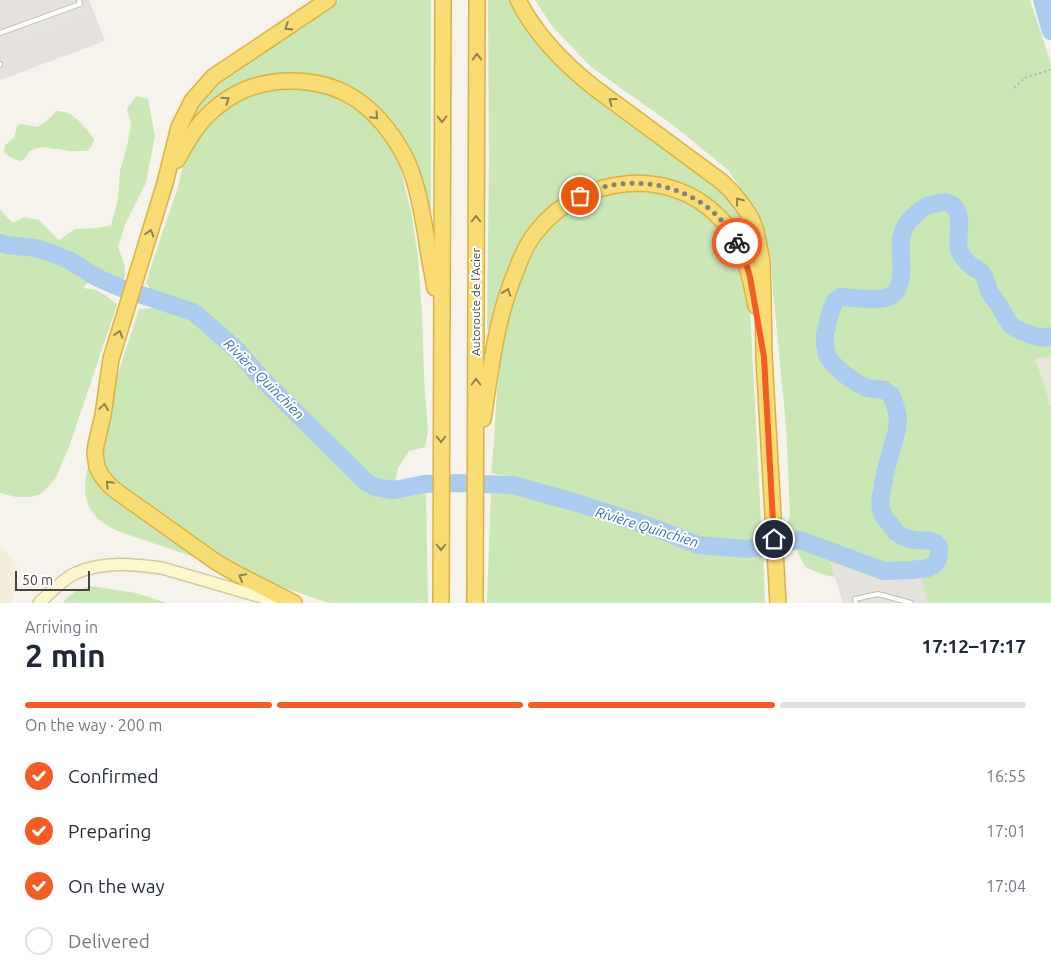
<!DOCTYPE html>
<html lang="en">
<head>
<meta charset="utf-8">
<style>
  body { margin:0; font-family:Ubuntu,sans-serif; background:#f2f2f3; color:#1f2937; height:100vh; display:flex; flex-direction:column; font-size:19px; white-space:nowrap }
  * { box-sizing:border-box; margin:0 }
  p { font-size:16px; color:#747a83 }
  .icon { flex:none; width:28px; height:28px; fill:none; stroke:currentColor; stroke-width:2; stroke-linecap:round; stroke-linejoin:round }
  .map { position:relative; height:603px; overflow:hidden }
  .panel { display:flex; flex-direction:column; background:#fff; flex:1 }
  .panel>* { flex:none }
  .scale { position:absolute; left:15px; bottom:12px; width:75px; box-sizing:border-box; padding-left:5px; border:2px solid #494539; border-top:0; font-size:14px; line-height:18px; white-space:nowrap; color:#494539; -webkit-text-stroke:4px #fff; paint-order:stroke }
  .pin { position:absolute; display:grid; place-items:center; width:42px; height:42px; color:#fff; margin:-21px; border:2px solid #fff; border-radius:50%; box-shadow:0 1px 5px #0007 }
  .courier { position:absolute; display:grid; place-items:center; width:50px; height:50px; margin:-25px; border:4px solid #f35d25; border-radius:50%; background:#fff; color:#222; box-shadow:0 1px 6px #0007 }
  .head em { font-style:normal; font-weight:600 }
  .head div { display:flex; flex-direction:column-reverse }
  .head { display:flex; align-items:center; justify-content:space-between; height:85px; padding:0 25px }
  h1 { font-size:32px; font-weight:600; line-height:38px }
  .bar { display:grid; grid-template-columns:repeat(4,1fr); gap:8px 5px; align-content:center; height:60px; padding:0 25px }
  .bar i { height:6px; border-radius:4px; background:#e0e1e3 }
  .bar .current { background:#f35d25 }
  .bar p { grid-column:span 4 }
  ol { padding:0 25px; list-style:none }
  li { display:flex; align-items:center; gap:15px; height:55px }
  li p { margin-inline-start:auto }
  li .icon { padding:5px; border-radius:50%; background:#f35d25; color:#fff; stroke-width:4 }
  li:last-child { color:#747a83 }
  li i { width:28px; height:28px; border:2px solid #e0e1e3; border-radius:50% }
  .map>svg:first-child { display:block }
  .residential { fill:#e9e6da }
  .commercial { fill:#f5edd8 }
  .industrial { fill:#e5e2dd }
  .green { fill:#cbe7b6 }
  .parking { fill:#e4e3df }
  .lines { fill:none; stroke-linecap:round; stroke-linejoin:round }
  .river { stroke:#abcbef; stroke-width:18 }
  .service-casing { stroke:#c1bcae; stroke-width:6 }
  .secondary-casing { stroke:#d3cb9d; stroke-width:14 }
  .motorway-casing { stroke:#d9b342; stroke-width:18 }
  .path { stroke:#c2baa0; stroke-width:2; stroke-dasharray:2.5 2.5; stroke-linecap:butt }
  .service { stroke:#fff; stroke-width:4 }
  .secondary { stroke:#fdf7ce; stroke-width:11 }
  .motorway { stroke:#f9dc73; stroke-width:15 }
  .oneway { stroke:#8f8150 }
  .done { stroke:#858278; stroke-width:5; stroke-dasharray:0 9 }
  .route { stroke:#f35d25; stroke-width:6 }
  .labels { text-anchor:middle; stroke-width:4; stroke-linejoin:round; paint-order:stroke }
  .street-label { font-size:12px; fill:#494539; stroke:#fff }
  .water-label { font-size:14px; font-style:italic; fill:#356fb3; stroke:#fff }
</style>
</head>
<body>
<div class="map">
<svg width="1051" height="603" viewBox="0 0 1051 603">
  <rect width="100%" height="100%" fill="#f5f3ec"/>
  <!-- residential -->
  <polygon class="residential" points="1051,356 1051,407 1044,383 1035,359"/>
  <!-- commercial -->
  <polygon class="commercial" points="0,544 17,566 19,572 11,603 0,603"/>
  <!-- industrial -->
  <g class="industrial">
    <polygon points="0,0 89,0 105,41 0,80"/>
    <polygon points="830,562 879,579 920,575 928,603 843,603"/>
  </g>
  <!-- green -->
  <g class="green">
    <polygon points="339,0 431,0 431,212 427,212 404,142 392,123 377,107 365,96 352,87 336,81 314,76 291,74 192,125 188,123 199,100 209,86"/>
    <path d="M488 0H512L523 24 536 43 562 71 607 107 668 150 717 186 727 196 747 225 755 259 751 260C745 249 739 238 732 227 729 222 726 215 722 211 709 196 689 186 670 180 610 164 551 189 520 243 504 269 498 299 491 329H487L489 161Z"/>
    <polygon points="535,0 1030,0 1051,63 1051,356 1035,359 1044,383 1051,407 1051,603 928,603 920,575 879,579 830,562 835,577 824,575 805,567 797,551 801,535 784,537 790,515 786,426 773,291 771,259 758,217 748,199 728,170 673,125 591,67 552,26"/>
    <path d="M277 88H307L331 93 355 106 372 122 398 159 411 211 418 258 422 313 424 377 428 431 425 447 409 451 398 468 393 494 412 492 426 488 428 603H329L138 538C117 531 90 523 86 497 84 488 86 479 87 470L139 309 153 308 177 311 181 300 157 297 146 283C155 253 166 223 176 193 179 185 180 176 183 167 197 133 216 108 251 95 259 92 268 90 277 88Z"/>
    <polygon points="136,96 148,99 155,136 146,183 125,225 118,247 125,267 125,277 119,285 110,285 98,272 83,288 96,290 108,297 117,305 70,444 56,478 41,494 30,497 16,497 0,493 0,210 13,223 24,217 39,220 59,240 75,229 98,228 111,225 118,199 120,171 127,146 131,125 127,109"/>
    <path d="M56 111C59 111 62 111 64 112 75 114 88 130 94 139L92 146 87 151H70L42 147 29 151 27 156 21 161 13 159 4 153 5 145 14 138 17 126 20 124 38 127 51 117Z"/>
    <path d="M624 190C634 190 645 189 655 191 719 201 736 255 750 309L762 541 743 546 728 543 713 537 717 550 726 552H763L765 603H487L491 490C506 487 528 494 542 498L554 488 523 479 491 473 494 442 497 389 504 333 517 286 536 249 548 231 559 217 592 198Z"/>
    <path d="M90 586 136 593 167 603H63C69 593 79 590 90 586Z"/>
  </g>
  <!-- parking -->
  <polygon class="parking" points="83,4 88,14 19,40 15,28"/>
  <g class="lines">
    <!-- river -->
    <g class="river">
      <polyline points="1042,0 1051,31"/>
      <path d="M0 243 7 245 36 248 54 254 69 260 98 278 121 288 193 312 204 321 238 351 254 370 267 384 366 482 375 487 394 490 424 484 457 483 513 485 577 503 655 528 698 545 746 549 800 540 884 571 911 570 928 568 935 564 938 559 939 552V547L936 543 931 541 915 540 906 538 897 533 884 517 881 510 880 502 885 473 897 430 898 417 895 405 891 395 884 390 867 388 857 383 844 374 833 364 827 355 825 345V334L831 310 835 301 840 297C853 297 881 303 892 295 907 285 899 256 901 241 902 231 907 221 915 215 919 211 922 208 927 206 934 204 943 201 949 203 966 210 956 237 959 249 961 258 968 264 976 269 978 270 980 271 982 273 986 278 987 285 989 291 992 296 996 301 1000 307 1010 324 1008 327 1029 334 1037 337 1043 339 1051 336"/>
    </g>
    <!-- service casing -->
    <g class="service-casing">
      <g id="service">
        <polyline points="0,33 80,4 79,0"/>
        <polyline points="0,64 0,65"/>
        <polyline points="856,603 855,599 878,594 911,603"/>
      </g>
    </g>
    <!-- secondary casing -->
    <g class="secondary-casing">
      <path id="secondary" d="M39 603C48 595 65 577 76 573 103 561 133 564 162 568L282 603"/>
    </g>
    <!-- motorway casing -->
    <g class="motorway-casing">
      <g id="motorway">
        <path d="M518 0C536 36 564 64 596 89L722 182 733 193 743 206 751 218 756 231 762 262 763 297 764 357 778 603"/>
        <path d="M177 160C187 142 197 124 212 111 222 102 233 95 244 90 278 76 323 78 354 98 376 112 392 133 404 155 417 180 421 208 426 235 428 253 432 270 435 288"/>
        <path d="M483 419C491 368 496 318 516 271 521 257 528 242 537 231 580 176 669 165 719 217 743 241 750 274 756 306"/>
        <polyline points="294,603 235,573 216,562 119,493 110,486 101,475 97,467 95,454 96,445 103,415 111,359 165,183 179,127 192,101 213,77 328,0"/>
        <polyline points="441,603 443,0"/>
        <polyline points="475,603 477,0"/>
      </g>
    </g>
    <!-- path -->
    <polyline class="path" points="1014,88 1026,77 1051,70"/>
    <!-- service -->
    <use href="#service" class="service"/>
    <!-- secondary -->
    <use href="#secondary" class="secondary"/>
    <!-- motorway -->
    <use href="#motorway" class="motorway"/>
  </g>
  <!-- one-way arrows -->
  <defs><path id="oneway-chevron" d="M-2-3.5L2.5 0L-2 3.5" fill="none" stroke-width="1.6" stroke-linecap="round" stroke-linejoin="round" transform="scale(1.25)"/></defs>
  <g class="oneway">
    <use href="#oneway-chevron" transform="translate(288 27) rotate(148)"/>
    <use href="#oneway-chevron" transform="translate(477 57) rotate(-90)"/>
    <use href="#oneway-chevron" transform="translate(226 100) rotate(-35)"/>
    <use href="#oneway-chevron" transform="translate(612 101) rotate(-144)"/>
    <use href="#oneway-chevron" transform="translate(375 116) rotate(46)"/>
    <use href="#oneway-chevron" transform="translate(442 119) rotate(90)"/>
    <use href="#oneway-chevron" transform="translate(739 201) rotate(-127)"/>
    <use href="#oneway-chevron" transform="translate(476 219) rotate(-90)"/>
    <use href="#oneway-chevron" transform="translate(150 233) rotate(-73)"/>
    <use href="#oneway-chevron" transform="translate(507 292) rotate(-71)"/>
    <use href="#oneway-chevron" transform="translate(119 334) rotate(-72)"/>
    <use href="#oneway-chevron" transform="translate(476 382) rotate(-90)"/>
    <use href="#oneway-chevron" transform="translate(104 407) rotate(-82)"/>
    <use href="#oneway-chevron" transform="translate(441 439) rotate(90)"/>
    <use href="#oneway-chevron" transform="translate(109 484) rotate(-134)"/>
    <use href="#oneway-chevron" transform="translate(441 547) rotate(90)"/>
    <use href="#oneway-chevron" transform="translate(242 577) rotate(-152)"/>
  </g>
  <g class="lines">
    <!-- done -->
    <path class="done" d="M580 196C593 190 606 185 621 184 668 179 715 200 737 243"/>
    <!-- route -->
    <polyline class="route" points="737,243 746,263 750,277 764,357 774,539"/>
  </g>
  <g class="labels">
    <!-- street labels -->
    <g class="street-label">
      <text transform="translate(476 302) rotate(-90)" y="4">Autoroute de l'Acier</text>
    </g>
    <!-- water labels -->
    <g class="water-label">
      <text transform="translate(264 379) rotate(45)" y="5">Rivière Quinchien</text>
      <text transform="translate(647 527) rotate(17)" y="5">Rivière Quinchien</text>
    </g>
  </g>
</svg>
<div class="scale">50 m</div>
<div class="pin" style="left:580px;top:196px;background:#ea580c"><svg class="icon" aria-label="bag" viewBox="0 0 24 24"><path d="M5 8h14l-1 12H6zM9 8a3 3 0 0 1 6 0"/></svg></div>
<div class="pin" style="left:774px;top:539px;background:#1f2937"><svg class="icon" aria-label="home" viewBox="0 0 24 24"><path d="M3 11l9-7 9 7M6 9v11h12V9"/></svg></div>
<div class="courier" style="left:737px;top:243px"><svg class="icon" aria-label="bike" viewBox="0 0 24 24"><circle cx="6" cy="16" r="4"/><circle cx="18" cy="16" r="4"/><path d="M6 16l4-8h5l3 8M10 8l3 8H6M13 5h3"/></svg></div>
</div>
<section class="panel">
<div class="head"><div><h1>2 min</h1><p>Arriving in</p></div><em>17:12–17:17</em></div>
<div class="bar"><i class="current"></i><i class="current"></i><i class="current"></i><i></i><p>On the way · 200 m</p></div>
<ol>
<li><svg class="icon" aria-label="check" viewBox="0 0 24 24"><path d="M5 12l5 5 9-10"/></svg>Confirmed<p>16:55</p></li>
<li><svg class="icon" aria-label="check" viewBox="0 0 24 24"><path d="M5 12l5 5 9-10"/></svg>Preparing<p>17:01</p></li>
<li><svg class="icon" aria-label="check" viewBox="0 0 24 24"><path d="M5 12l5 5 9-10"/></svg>On the way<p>17:04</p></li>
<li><i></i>Delivered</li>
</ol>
</section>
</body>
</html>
